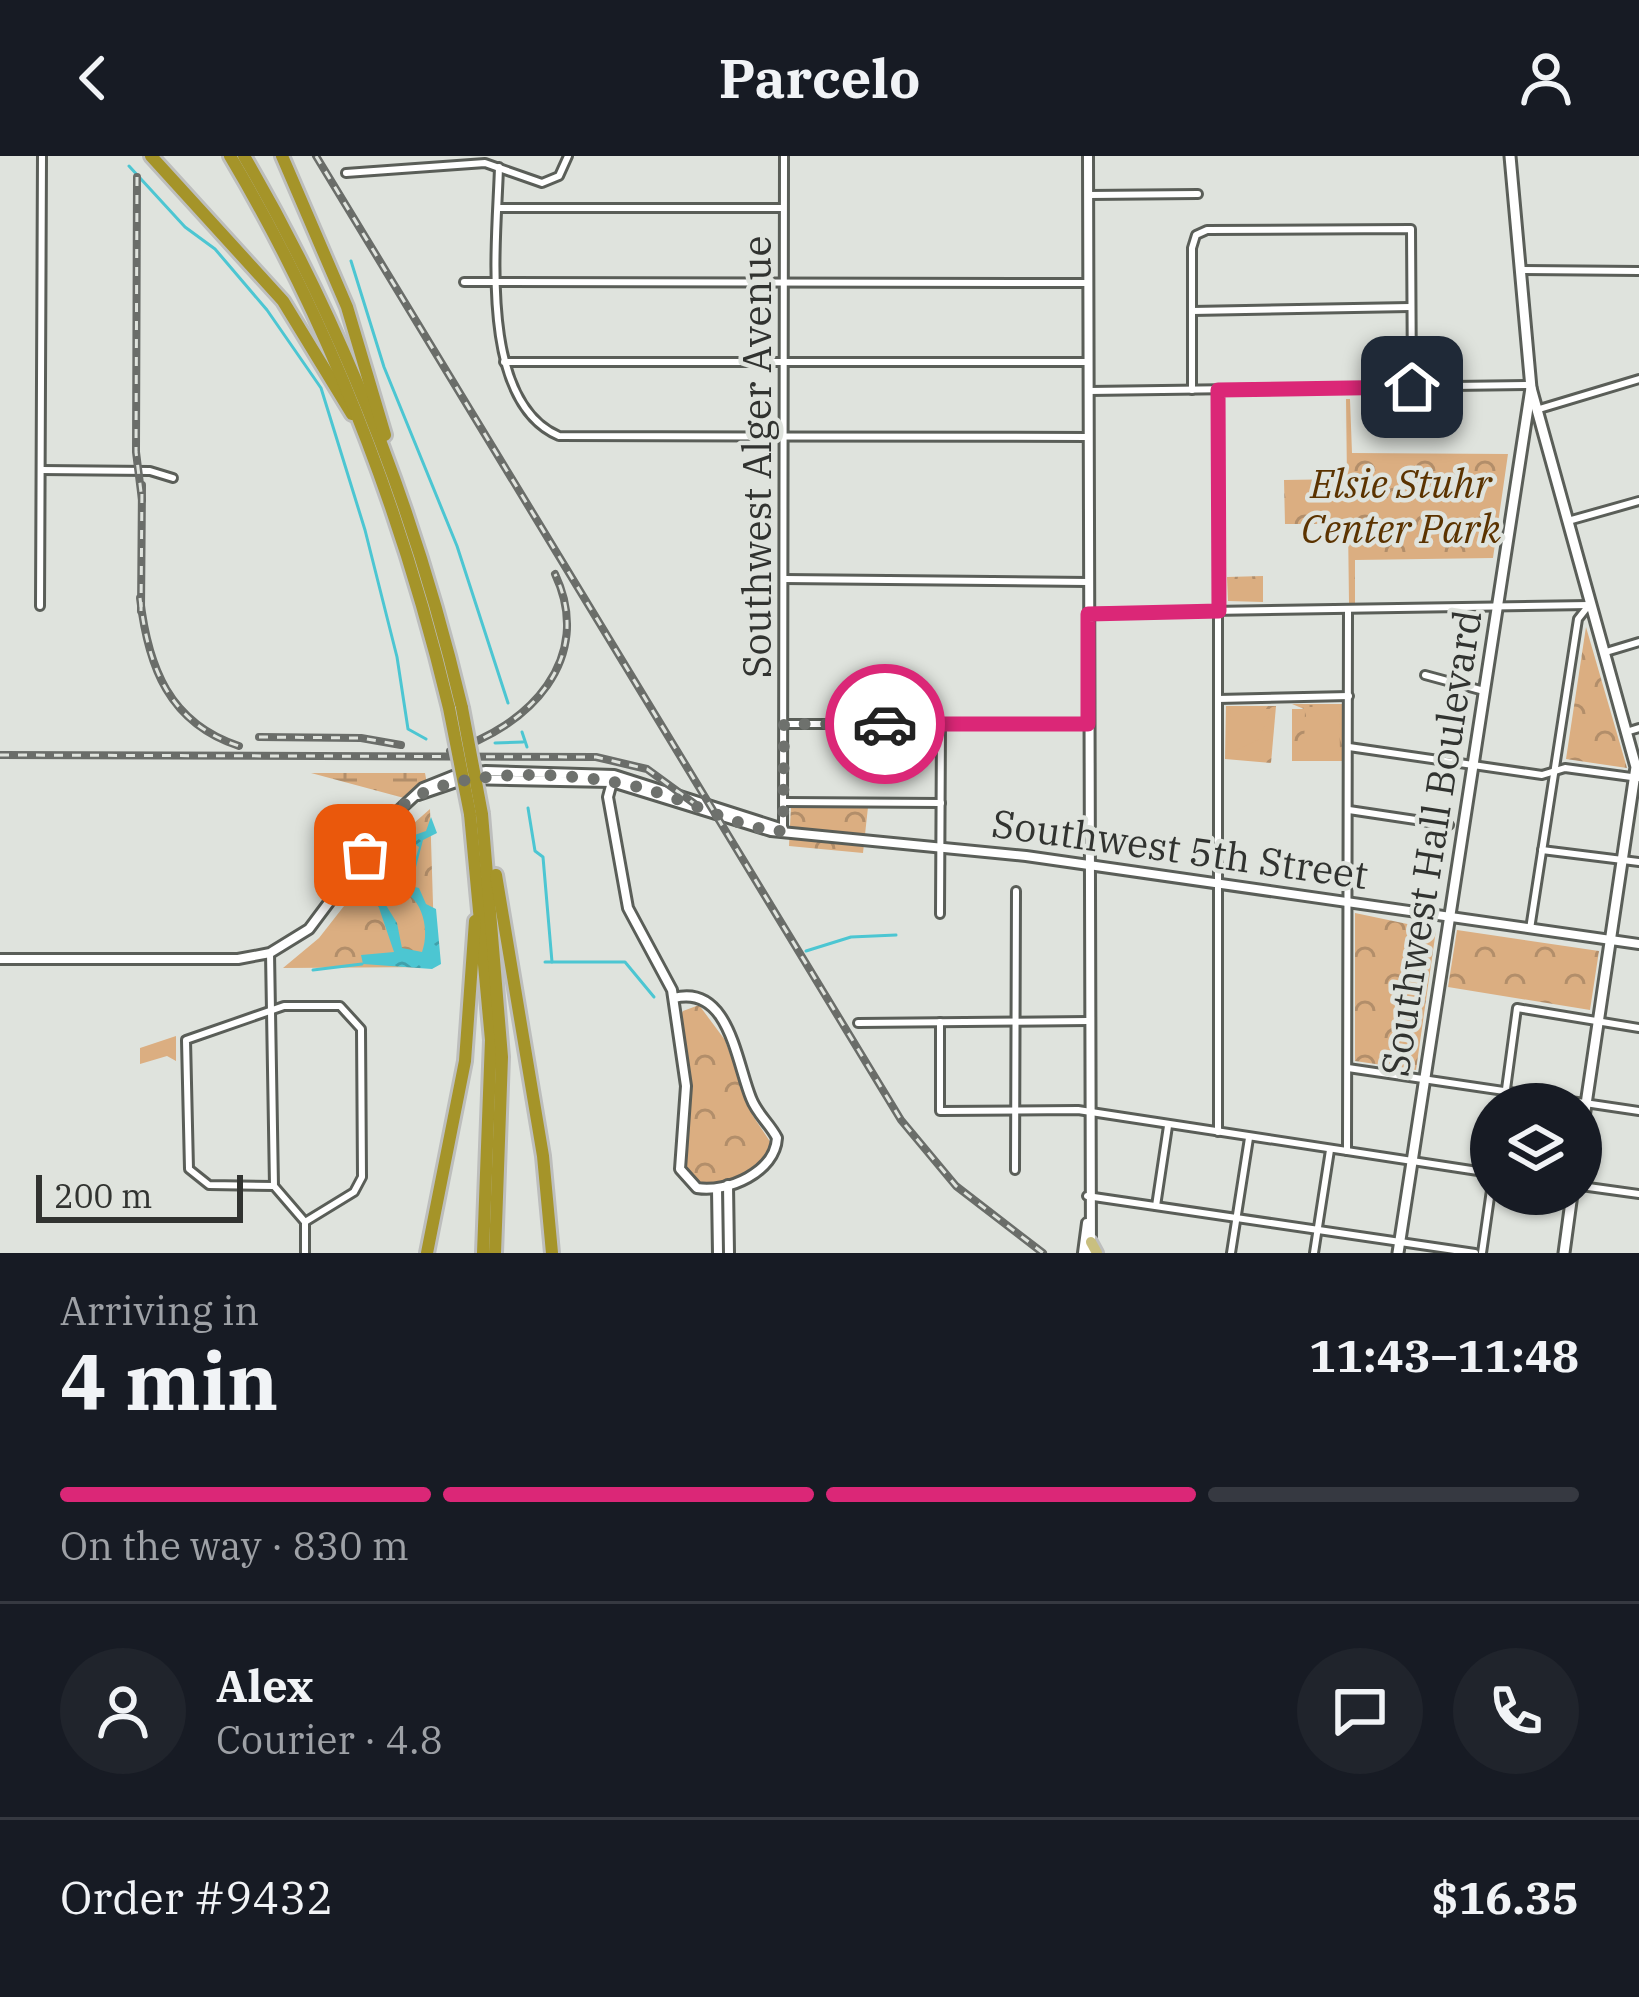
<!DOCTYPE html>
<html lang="en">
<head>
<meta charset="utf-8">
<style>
  body { margin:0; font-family:"IBM Plex Serif",serif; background:#20242c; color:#f1f3f6; height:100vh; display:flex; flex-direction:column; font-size:45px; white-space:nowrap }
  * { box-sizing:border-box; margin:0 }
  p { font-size:39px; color:#9ea1a6 }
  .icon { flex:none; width:66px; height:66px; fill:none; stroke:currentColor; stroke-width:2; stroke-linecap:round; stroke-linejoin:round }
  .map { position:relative; height:1097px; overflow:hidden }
  .side { display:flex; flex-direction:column; background:#171b24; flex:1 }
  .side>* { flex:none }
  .tools { position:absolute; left:1470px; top:927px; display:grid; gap:24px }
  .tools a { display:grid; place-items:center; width:132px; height:132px; border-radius:50%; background:#171b24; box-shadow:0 3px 9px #0004; font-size:60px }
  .scale { position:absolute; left:36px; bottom:30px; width:207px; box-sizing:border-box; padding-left:12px; border:6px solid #313330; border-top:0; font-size:33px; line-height:42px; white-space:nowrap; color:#313330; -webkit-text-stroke:9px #dfe3dd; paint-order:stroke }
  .pin { position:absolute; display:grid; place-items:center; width:102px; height:102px; color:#fff; margin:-51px; border-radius:24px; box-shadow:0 6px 18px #0006 }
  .courier { position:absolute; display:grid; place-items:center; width:120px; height:120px; margin:-60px; border:9px solid #db2777; border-radius:50%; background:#fff; color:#222; box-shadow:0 3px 15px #0007 }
  .head em { font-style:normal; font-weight:700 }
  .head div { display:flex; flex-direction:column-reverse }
  .head { display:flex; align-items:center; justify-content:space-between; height:204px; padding:0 60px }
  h1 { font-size:78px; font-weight:700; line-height:90px }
  .bar { display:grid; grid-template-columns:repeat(4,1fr); gap:18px 12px; align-content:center; height:144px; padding:0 60px }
  .bar i { height:15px; border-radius:9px; background:#363941 }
  .bar .current { background:#db2777 }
  .bar p { grid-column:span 4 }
  .line { display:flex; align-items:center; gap:30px; padding:0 60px; border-top:3px solid #363941 }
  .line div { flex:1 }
  .round { display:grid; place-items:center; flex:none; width:126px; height:126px; border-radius:63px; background:#20242c }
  header { display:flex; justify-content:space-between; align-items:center; height:156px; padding:0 60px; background:#171b24; font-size:54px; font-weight:700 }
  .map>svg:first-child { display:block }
  .grass { fill:url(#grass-tufts) }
  .forest { fill:url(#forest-crowns) }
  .wetland { fill:url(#wetland-marsh) }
  .garden { fill:#dbae81 }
  .water { fill:url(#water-ripples); fill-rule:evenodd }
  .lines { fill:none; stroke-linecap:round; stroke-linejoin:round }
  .stream { stroke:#4cc6d2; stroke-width:3 }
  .minor-casing { stroke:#5a5e58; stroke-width:12 }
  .tertiary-casing { stroke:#5a5e58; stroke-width:14 }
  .secondary-casing { stroke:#5a5e58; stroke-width:15 }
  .primary-casing { stroke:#bdbebd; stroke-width:16 }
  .motorway-casing { stroke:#bdbebd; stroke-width:18 }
  .minor { stroke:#fff; stroke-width:6 }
  .tertiary { stroke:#fff; stroke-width:8 }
  .secondary { stroke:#fff; stroke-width:9 }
  .primary { stroke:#c9bf7f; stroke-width:10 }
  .motorway { stroke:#a59429; stroke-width:12 }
  .rail-casing { stroke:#6a6d69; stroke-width:8 }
  .rail { stroke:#dfe3dd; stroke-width:3; stroke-dasharray:9; stroke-linecap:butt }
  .motorway-bridge-casing { stroke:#bdbebd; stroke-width:18; stroke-linecap:butt }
  .motorway-bridge { stroke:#a59429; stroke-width:12 }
  .done { stroke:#6e716d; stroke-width:12; stroke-dasharray:0 21.6 }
  .route { stroke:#db2777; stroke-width:15 }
  .labels { text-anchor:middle; stroke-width:9; stroke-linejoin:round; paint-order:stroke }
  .street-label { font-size:39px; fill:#313330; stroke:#dfe3dd }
  .park-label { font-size:39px; font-style:italic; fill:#5b3300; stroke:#dfe3dd }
</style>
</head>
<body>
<header><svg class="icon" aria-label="back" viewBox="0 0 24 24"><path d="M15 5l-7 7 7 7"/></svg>Parcelo<svg class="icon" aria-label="person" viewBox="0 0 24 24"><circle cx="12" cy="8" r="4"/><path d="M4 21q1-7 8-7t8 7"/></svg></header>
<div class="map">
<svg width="1639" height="1097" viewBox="0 0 1639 1097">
  <defs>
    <pattern id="grass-tufts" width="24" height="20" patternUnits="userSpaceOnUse" patternTransform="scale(3)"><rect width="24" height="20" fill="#dbae81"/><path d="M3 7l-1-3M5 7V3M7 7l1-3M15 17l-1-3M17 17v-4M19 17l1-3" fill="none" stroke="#b28e6a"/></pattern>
    <pattern id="forest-crowns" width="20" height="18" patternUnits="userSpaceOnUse" patternTransform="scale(3)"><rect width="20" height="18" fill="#dbae81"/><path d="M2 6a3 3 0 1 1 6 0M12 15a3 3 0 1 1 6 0" fill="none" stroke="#b28e6a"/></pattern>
    <pattern id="wetland-marsh" width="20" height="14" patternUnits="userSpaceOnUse" patternTransform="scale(3)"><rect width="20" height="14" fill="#dbae81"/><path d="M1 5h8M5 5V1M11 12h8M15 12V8" fill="none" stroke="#b28e6a"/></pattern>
    <pattern id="water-ripples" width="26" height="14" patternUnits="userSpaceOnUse" patternTransform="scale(3)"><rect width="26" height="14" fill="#4cc6d2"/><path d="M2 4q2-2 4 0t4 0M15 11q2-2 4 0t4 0" fill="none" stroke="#40a1ab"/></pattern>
  </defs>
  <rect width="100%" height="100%" fill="#dfe3dd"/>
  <!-- grass -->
  <g class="grass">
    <polygon points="1292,548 1342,548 1342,605 1292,605 1292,597 1304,596 1304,553"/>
    <polygon points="176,880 176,905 167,900 140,908 140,892"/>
  </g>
  <!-- forest -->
  <g class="forest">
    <polygon points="1346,243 1350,243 1352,297 1508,298 1493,402 1355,404 1355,447 1349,447 1348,368 1285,368 1284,324 1347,323"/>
    <polygon points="1263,420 1263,446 1228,445 1227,421"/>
    <polygon points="1586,471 1627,612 1566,603"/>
    <polygon points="1226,550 1276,550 1271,607 1225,603"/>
    <polygon points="1292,553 1305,553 1304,597 1292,597"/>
    <polygon points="791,651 868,651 863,697 789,690"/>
    <polygon points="430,653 435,811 283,812 319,782 398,681"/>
    <polygon points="1355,757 1436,774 1416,914 1355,905"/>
    <polygon points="1457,774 1599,795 1590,854 1448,831"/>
    <path d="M699 849 725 884 753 960 773 990C760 1019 733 1028 703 1031L685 1009 692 931 678 864 683 855Z"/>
  </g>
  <!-- wetland -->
  <polygon class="wetland" points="311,617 425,617 427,628 404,642"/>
  <!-- garden -->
  <g class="garden">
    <polygon points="1306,551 1339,551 1340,597 1306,597"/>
    <polygon points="1231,553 1270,553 1270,558 1258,584 1232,596 1227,595"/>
  </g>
  <!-- water -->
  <path class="water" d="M431 661 437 677 423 684 415 715 394 726 419 732 426 748 436 753 441 808 432 813 363 808 361 799 394 796 378 749 367 740 378 741 384 725 413 711 419 691 406 682 426 675ZM391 732C421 734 431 772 422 796L402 792 397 767 384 746Z"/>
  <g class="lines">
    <!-- stream -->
    <g class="stream">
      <polyline points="129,10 185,71 215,93 267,154 321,232 365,374 397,501 408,573 426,583"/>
      <polyline points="351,105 384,211 457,390 508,547"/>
      <polyline points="522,576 527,591"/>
      <polyline points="495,587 523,586"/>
      <polyline points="528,652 535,695 543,701 552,806"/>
      <polyline points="806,795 851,781 896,779"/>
      <polyline points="545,806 625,806 654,841"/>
      <polyline points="313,814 362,808"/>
    </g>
    <!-- minor casing -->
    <g class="minor-casing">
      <g id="minor">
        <path d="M499 11C497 84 477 245 559 280L1089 281"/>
        <polyline points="346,17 485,7 542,27 559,20 568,0"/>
        <polyline points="1089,39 1198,38"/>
        <polyline points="498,52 782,52"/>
        <polyline points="1521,114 1639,115"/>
        <polyline points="464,126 1089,127"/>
        <polyline points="1192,155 1410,151"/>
        <polyline points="504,206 1089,206"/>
        <polyline points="1192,234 1192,92 1196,79 1207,74 1411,73 1412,231"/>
        <polyline points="1089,235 1529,229"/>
        <polyline points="1536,254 1639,223"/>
        <polyline points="41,314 150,315 173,322"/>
        <polyline points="1568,365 1639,345"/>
        <polyline points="784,423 1088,426"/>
        <polyline points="40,450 42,0"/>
        <polyline points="1088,457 1589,449"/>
        <polyline points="1606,496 1639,486"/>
        <polyline points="1425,519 1484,535"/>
        <polyline points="1218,543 1349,540"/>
        <polyline points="784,568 1088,568"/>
        <polyline points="1626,576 1639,572"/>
        <polyline points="1349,591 1542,619 1565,612 1639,622"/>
        <polyline points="784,646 941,647"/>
        <polyline points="1349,654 1449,669"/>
        <polyline points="783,673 784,0"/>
        <polyline points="1542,694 1639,706"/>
        <polyline points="940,758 941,568"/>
        <polyline points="1530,773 1578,463 1589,449"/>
        <polyline points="270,797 274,1030 305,1066 305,1097"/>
        <polyline points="940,866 940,955 1078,954 1491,1017"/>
        <polyline points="858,867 1088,865"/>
        <polyline points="1348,912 1639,955"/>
        <polyline points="1504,948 1517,852 1639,872"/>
        <polyline points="1218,976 1218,234"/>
        <polyline points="1347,995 1348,454"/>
        <polyline points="1015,1014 1016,735"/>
        <polyline points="274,1030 209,1029 189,1013 186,884 284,850 340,850 361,873 362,1021 354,1036 305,1066"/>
        <polyline points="1581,1030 1639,1038"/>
        <polyline points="1087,1040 1475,1097"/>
        <polyline points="1156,1050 1168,970"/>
        <polyline points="1231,1097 1249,982"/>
        <polyline points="1314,1097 1330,994"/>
        <polyline points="1482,1097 1491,1034"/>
      </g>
    </g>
    <!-- tertiary casing -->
    <g class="tertiary-casing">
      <g id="tertiary">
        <polyline points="1088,0 1091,1097"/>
        <path d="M612 626 608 641 628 752 672 834 686 930 680 1013 697 1032C728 1037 775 1016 777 982 770 968 757 958 751 942 736 905 729 828 674 842"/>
        <polyline points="418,639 465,623 612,626 771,675 1026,700 1639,788"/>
        <polyline points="0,803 238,803 270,797 309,773 395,658 423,632 453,620 486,615 614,619 783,673"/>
        <polyline points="728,1029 729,1097"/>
        <polyline points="717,1033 718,1097"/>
        <polyline points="1083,1097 1087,1067"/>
      </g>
    </g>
    <!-- secondary casing -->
    <g class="secondary-casing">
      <g id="secondary">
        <polyline points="1531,232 1636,611 1581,982"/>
        <polyline points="1398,1097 1531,232 1510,0"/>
        <polyline points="1564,1097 1572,1038"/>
      </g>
    </g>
    <!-- primary casing -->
    <g class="primary-casing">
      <polyline id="primary" points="1091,1086 1097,1097"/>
    </g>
    <!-- motorway casing -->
    <g class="motorway-casing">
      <g id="motorway">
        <polyline points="151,0 283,145 352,258"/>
        <path d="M230 0C333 173 402 356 449 552"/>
        <path d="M244 0C345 173 416 357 462 552"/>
        <polyline points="282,0 347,151 385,279"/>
        <polyline points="470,658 491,884 483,1097"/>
        <polyline points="482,658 502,901 495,1097"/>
        <polyline points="496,719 543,1000 552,1097"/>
        <polyline points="427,1097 465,905 475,765"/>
      </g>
    </g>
    <!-- minor -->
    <use href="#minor" class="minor"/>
    <!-- tertiary -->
    <use href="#tertiary" class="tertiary"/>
    <!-- secondary -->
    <use href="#secondary" class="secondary"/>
    <!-- primary -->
    <use href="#primary" class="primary"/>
    <!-- motorway -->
    <use href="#motorway" class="motorway"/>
    <!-- rail casing -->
    <g class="rail-casing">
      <g id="rail">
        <polyline points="316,0 901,964 956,1030 1043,1097"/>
        <polyline points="137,21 136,296 142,344"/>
        <path d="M140 442C148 511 169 567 239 590"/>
        <polyline points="141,455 142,329"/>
        <polyline points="259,581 361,582 401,589"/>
        <path d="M450 595C529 571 595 503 555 418"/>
        <polyline points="0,599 596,601 647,613 699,651"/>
      </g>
    </g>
    <!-- rail -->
    <use href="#rail" class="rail"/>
    <!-- motorway-bridge casing -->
    <g class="motorway-bridge-casing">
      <g id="motorway-bridge">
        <polyline points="449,552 470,658"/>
        <polyline points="462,552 482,658"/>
      </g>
    </g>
    <!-- motorway-bridge -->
    <use href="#motorway-bridge" class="motorway-bridge"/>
  </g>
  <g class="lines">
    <!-- done -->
    <path class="done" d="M365 699C378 679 391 656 412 643 467 608 594 616 656 636 697 649 734 669 778 676L783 673 784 568H885"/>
    <!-- route -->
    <polyline class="route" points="885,568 1088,568 1088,458 1219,455 1218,234 1412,231"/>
  </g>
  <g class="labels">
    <!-- street labels -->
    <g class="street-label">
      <text transform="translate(757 301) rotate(-90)" y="14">Southwest Alger Avenue</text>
      <text transform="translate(1431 687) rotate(-81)" y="14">Southwest Hall Boulevard</text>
      <text transform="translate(1180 693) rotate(8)" y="14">Southwest 5th Street</text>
    </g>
    <!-- park labels -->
    <g class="park-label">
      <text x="1401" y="342">Elsie Stuhr<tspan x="1401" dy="45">Center Park</tspan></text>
    </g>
  </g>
</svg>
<div class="tools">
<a><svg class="icon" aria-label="layers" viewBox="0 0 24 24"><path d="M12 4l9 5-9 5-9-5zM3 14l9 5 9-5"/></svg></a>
</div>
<div class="scale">200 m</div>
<div class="pin" style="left:365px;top:699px;background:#ea580c"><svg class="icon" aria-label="bag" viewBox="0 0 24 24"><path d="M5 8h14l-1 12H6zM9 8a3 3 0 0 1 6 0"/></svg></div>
<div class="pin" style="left:1412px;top:231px;background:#1f2937"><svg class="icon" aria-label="home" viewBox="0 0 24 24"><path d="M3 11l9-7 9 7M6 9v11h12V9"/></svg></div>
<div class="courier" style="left:885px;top:568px"><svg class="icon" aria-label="car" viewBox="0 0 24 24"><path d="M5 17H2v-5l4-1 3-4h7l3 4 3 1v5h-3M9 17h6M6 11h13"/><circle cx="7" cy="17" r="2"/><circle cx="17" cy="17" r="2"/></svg></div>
</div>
<section class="side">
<div class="head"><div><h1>4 min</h1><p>Arriving in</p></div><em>11:43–11:48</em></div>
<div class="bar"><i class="current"></i><i class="current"></i><i class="current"></i><i></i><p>On the way · 830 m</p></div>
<div class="line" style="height:216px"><a class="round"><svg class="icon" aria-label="person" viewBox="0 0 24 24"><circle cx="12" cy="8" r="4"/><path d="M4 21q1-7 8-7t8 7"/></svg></a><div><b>Alex</b><p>Courier · 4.8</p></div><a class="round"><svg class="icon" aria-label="chat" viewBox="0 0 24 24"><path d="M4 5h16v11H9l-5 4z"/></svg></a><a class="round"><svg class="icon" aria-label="phone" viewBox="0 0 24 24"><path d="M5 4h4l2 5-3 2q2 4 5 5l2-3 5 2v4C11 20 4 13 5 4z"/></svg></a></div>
<div class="line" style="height:156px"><div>Order #9432</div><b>$16.35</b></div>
</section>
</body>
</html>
